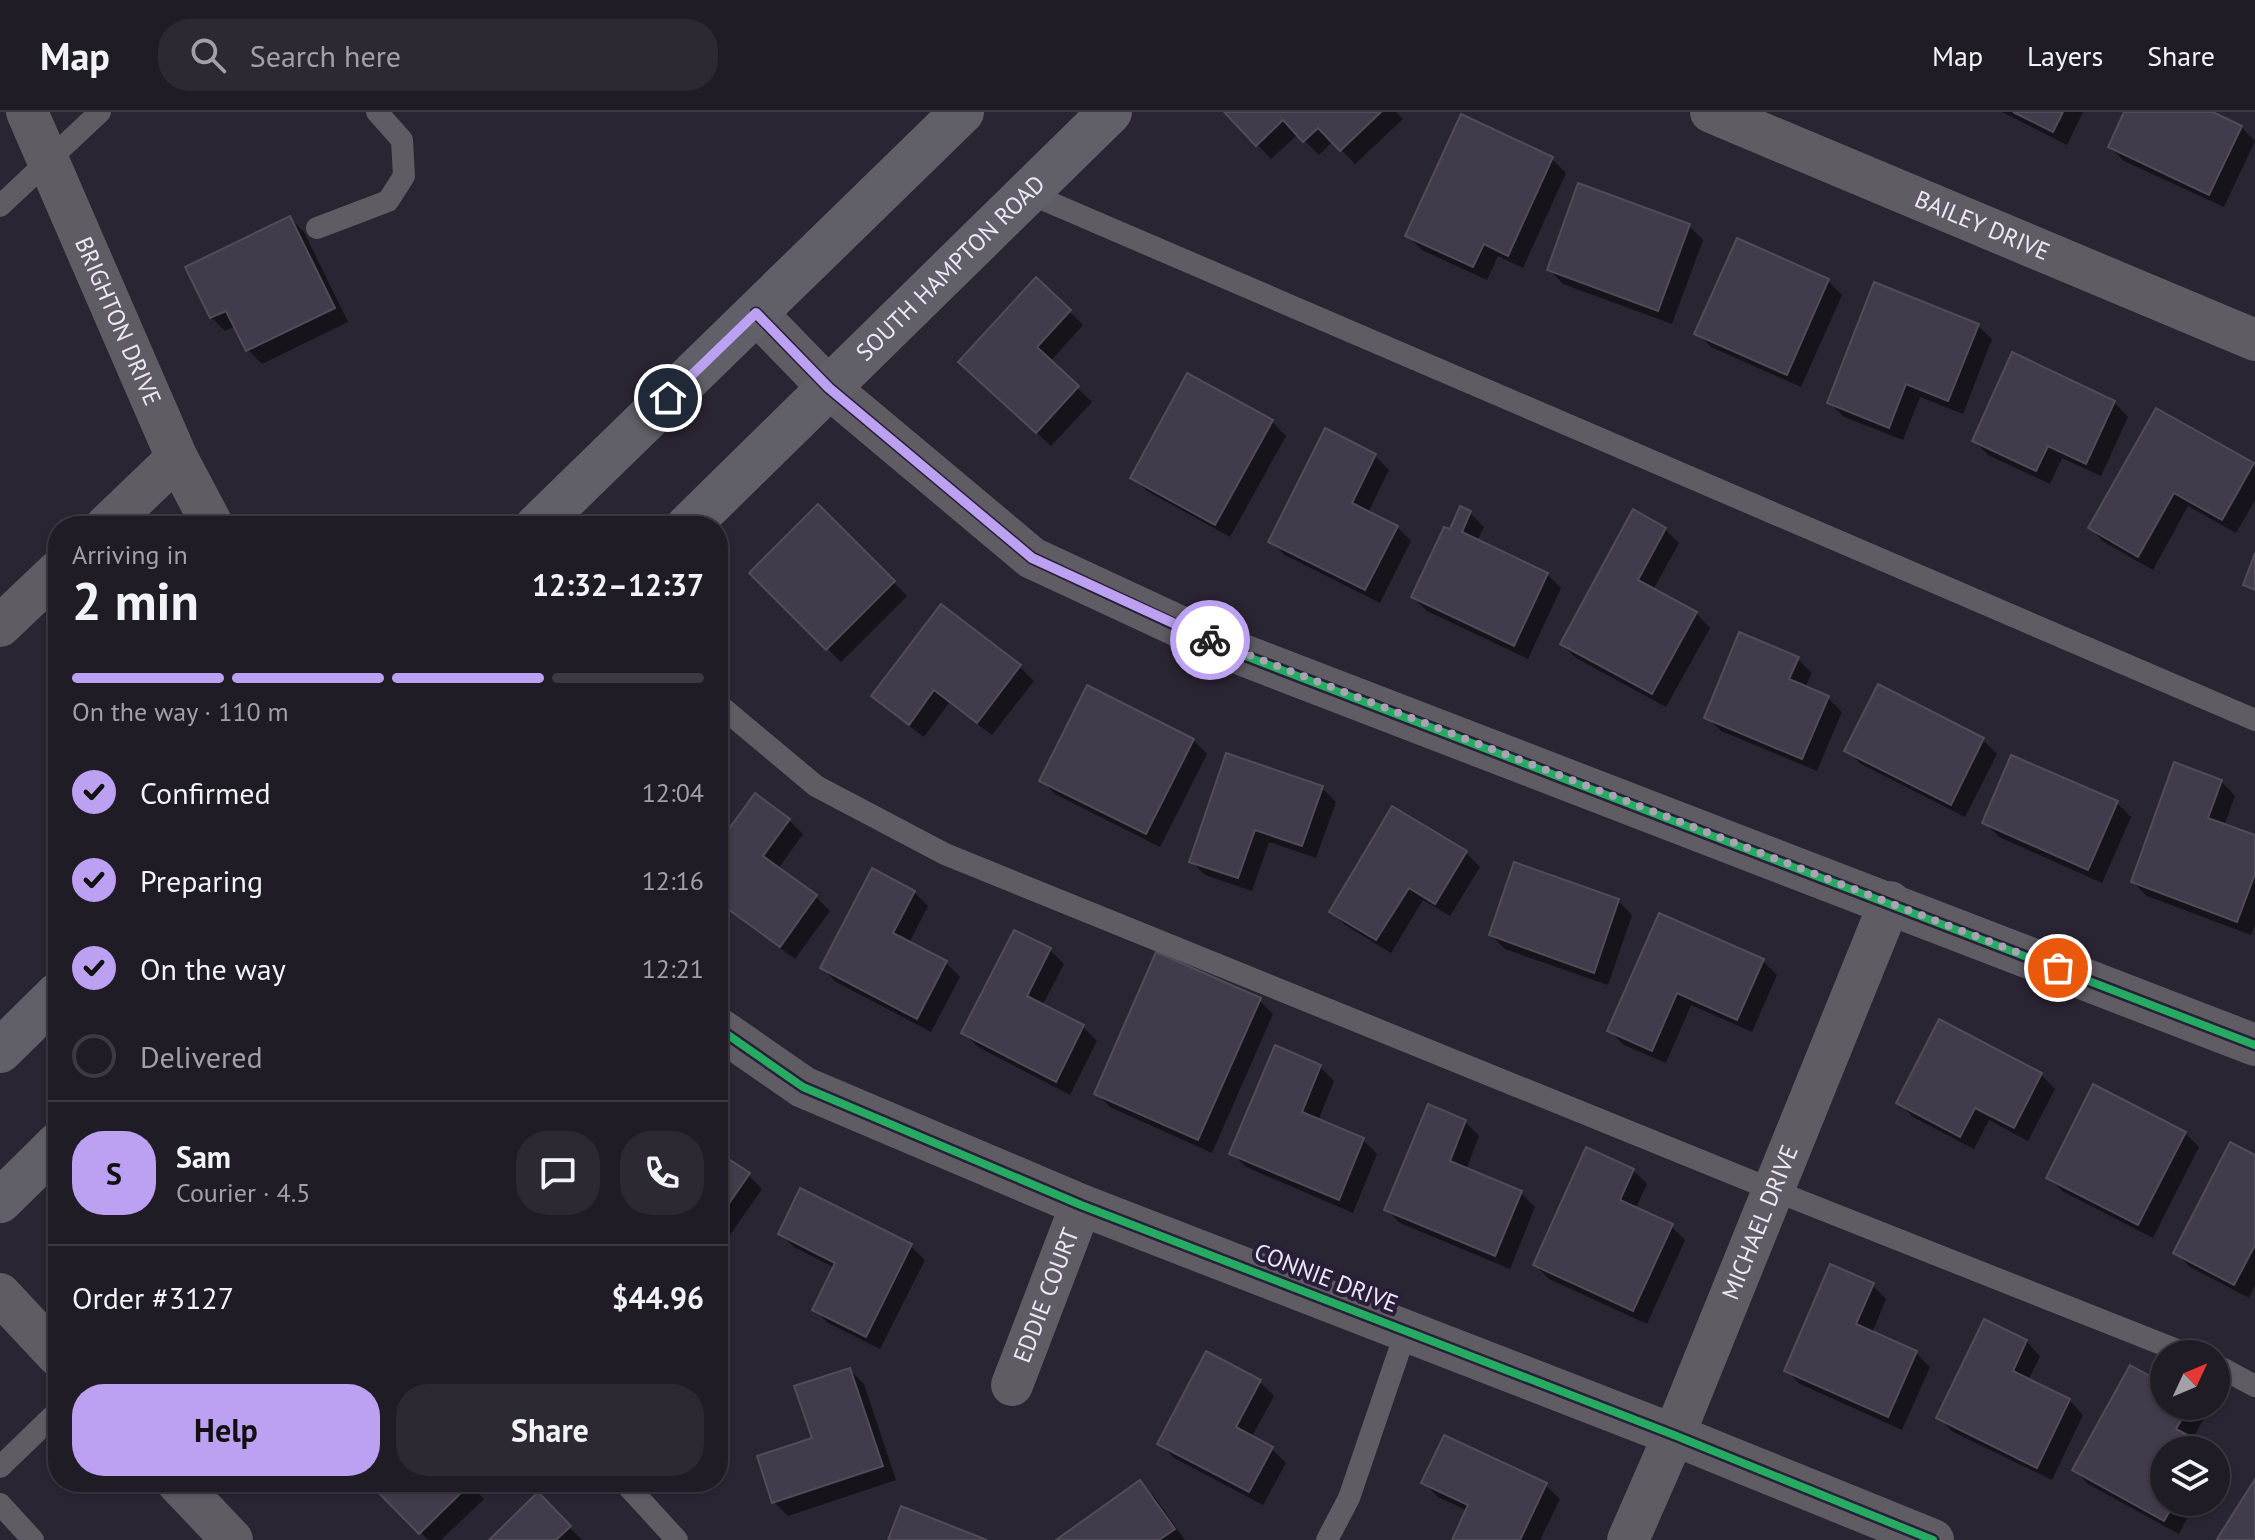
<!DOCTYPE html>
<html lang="en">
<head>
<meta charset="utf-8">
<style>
  body { margin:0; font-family:"PT Sans",sans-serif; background:#2d2932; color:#f1f3f6; height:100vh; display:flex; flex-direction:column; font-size:30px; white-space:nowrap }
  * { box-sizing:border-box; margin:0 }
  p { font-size:26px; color:#a2a1a7 }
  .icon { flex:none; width:44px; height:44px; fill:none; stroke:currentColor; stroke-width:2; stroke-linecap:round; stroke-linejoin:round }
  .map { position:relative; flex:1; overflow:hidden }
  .panel { position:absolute; left:48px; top:404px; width:680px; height:976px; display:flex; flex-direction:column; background:#201c26; border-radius:32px; box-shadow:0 2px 6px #0004,0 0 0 2px #3d3a43 }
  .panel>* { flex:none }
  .needle { width:52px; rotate:46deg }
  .buttons { position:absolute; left:2150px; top:1228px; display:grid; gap:16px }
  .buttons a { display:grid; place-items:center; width:80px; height:80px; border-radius:50%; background:#201c26; box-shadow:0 2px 6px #0004,0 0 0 2px #3d3a43; font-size:40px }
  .pin { position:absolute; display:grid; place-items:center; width:68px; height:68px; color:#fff; margin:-34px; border:4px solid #fff; border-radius:50%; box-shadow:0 2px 8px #0007 }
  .courier { position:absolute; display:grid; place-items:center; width:80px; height:80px; margin:-40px; border:6px solid #bca0f2; border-radius:50%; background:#fff; color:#222; box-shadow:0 2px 10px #0007 }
  .head em { font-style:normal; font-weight:800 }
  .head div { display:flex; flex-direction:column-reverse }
  .head { display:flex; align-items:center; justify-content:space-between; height:136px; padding:0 24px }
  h1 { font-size:52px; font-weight:800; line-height:60px }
  .bar { display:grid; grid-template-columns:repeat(4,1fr); gap:12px 8px; align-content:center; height:96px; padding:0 24px }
  .bar i { height:10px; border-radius:6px; background:#3d3a43 }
  .bar .on { background:#bca0f2 }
  .bar p { grid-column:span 4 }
  .line { display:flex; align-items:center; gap:20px; padding:0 24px; border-top:2px solid #3d3a43 }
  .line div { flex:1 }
  .round { display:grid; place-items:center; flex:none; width:84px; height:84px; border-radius:32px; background:#2d2932 }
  ol { padding:0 24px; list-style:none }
  li { display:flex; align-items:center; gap:24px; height:88px }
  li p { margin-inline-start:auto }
  li .icon { padding:8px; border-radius:50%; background:#bca0f2; color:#111; stroke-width:4 }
  li:last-child { color:#a2a1a7 }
  li i { width:44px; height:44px; border:4px solid #3d3a43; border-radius:50% }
  .primary-button { display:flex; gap:16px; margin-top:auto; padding:16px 24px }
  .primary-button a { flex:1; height:92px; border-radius:32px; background:#bca0f2; color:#111; font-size:32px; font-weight:800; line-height:92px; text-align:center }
  .primary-button a+a { background:#2d2932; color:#f1f3f6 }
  header { display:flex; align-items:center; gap:48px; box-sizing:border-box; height:112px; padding:0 40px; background:#201c26; border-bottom:2px solid #3d3a43 }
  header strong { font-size:38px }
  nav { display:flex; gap:44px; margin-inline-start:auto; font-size:28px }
  .search { width:560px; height:72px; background:#2d2932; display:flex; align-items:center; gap:20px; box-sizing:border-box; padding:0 28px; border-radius:32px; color:#a2a1a7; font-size:30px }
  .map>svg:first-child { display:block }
  .shadow { fill:#0007 }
  .building { fill:#423b4c; stroke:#514d58; stroke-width:2 }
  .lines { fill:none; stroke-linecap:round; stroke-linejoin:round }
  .service { stroke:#5f5c63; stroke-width:22 }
  .minor { stroke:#5f5c63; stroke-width:42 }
  .secondary { stroke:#615f67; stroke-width:44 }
  .cycleway-casing { stroke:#291f38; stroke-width:13 }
  .cycleway { stroke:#26ab63; stroke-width:8 }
  .done { stroke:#a9a3b3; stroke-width:8; stroke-dasharray:0 14.4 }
  .route { stroke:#bca0f2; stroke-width:10 }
  .labels { text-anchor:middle; stroke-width:8; stroke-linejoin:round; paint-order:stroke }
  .street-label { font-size:24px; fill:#ede7f8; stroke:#291f38 }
</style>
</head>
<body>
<header>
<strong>Map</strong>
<div class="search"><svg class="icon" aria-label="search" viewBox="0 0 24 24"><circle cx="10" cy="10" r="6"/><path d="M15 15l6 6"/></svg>Search here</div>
<nav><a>Map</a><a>Layers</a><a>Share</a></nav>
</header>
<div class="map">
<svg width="2255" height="1428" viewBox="0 0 2255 1428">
  <rect width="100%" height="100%" fill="#2a2532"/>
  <!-- shadow -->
  <g class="shadow">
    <polygon points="1226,0 1396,0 1403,7 1355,52 1333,29 1319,43 1298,22 1271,47"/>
    <polygon points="2002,0 2083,0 2067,33"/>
    <polygon points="2126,0 2209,0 2241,15 2255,29 2224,95 2124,49 2110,35"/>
    <polygon points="1462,5 1552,47 1566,61 1523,156 1498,144 1487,168 1422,138 1408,124"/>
    <polygon points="290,106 304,120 348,210 262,252 248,238 236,214 225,219 211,205"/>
    <polygon points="1689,114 1703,128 1672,212 1563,172 1549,157"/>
    <polygon points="1828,169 1842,183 1801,275 1711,235 1697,221"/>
    <polygon points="1069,199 1083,213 1050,250 1092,290 1051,334 975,264"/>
    <polygon points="1977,213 1992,227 1963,302 1920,285 1903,328 1844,305 1830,291"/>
    <polygon points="2114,290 2128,305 2101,364 2062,346 2050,372 1988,343 1974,328"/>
    <polygon points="2156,299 2253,353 2255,355 2255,388 2236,421 2188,394 2153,458 2104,430 2090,416"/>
    <polygon points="1272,310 1286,324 1230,425 1147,379 1133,365"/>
    <polygon points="1326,319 1375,344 1389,358 1368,401 1397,415 1411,429 1380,491 1285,443 1271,429"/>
    <polygon points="818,395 907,484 841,550 752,461"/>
    <polygon points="1470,401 1484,415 1477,429 1547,462 1561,476 1528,547 1427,499 1413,485 1451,420"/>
    <polygon points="1665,417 1679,431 1653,478 1696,501 1710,516 1666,595 1576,546 1562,532"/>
    <polygon points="941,495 1020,555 1034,569 992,623 949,591 924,625 888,598 874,584"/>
    <polygon points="1798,547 1812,561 1805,576 1828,586 1842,600 1817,659 1721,619 1707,605"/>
    <polygon points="1193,628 1207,642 1160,735 1055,682 1041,668"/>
    <polygon points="1983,628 1997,642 1965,705 1861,652 1847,638"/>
    <polygon points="2221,669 2235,684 2224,714 2255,725 2255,813 2251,823 2147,784 2133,770"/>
    <polygon points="1321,675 1336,690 1316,746 1269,730 1252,779 1205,763 1191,749"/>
    <polygon points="755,683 789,708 803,722 778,757 816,785 830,799 795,847 718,791 718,735"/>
    <polygon points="2117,691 2131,705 2102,771 1999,725 1985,711"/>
    <polygon points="1392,697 1466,741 1480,755 1450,804 1423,788 1391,841 1345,813 1331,799"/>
    <polygon points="914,780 928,794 909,831 946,851 960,865 931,920 836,870 822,856"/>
    <polygon points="1618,789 1632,803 1608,873 1505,837 1491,823"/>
    <polygon points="1660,803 1763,849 1777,863 1752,920 1691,893 1666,951 1624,933 1610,919"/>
    <polygon points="1050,838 1064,852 1042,894 1083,915 1097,929 1070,983 978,935 964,921"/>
    <polygon points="1259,888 1273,902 1212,1041 1110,995 1096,981"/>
    <polygon points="1940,910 2041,963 2055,977 2028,1029 1989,1008 1974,1037 1913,1005 1899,991"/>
    <polygon points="1320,955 1334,969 1318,1009 1363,1028 1377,1042 1353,1101 1246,1055 1232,1041"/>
    <polygon points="1429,995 1465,1010 1479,1024 1466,1058 1521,1081 1535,1095 1510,1157 1400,1111 1386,1097"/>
    <polygon points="2185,1021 2199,1035 2153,1126 2062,1079 2048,1065"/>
    <polygon points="718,1042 748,1063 762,1077 728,1126 718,1119"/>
    <polygon points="2255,1046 2255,1173 2249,1186 2190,1155 2176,1141"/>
    <polygon points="1633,1058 1647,1072 1635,1098 1671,1114 1685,1128 1647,1212 1549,1167 1535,1153"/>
    <polygon points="780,1121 911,1134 925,1148 880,1237 828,1211 814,1197 835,1156 794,1135"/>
    <polygon points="1872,1173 1886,1187 1872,1221 1916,1241 1930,1255 1902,1318 1800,1272 1786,1258"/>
    <polygon points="2026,1229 2040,1244 2028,1269 2069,1288 2083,1303 2052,1368 1953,1320 1939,1306"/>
    <polygon points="850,1258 864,1272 896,1368 788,1404 774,1390 814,1327"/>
    <polygon points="1260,1270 1274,1284 1251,1326 1272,1337 1286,1351 1263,1393 1174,1346 1160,1332"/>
    <polygon points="2164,1274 2164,1294 2196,1294 2205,1304 2192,1328 2208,1338 2164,1338 2164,1390 2196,1390 2179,1422 2088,1372 2074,1357"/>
    <polygon points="371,1370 467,1370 484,1387 441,1428 428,1428"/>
    <polygon points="1140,1370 1154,1384 1185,1428 1060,1428"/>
    <polygon points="1424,1371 1545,1373 1560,1387 1540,1428 1454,1428 1468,1399 1438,1385"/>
    <polygon points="538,1383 582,1428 492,1428"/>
  </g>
  <!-- building -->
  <g class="building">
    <polygon points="1224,0 1381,0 1340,39 1318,16 1303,30 1283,8 1256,34"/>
    <polygon points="2013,0 2063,0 2053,20"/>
    <polygon points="2124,0 2213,0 2242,14 2209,83 2108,35"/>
    <polygon points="1461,2 1553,45 1508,144 1484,132 1473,155 1405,124"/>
    <polygon points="1578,71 1690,112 1658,199 1547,158"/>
    <polygon points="290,104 335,196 246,239 226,199 210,206 185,155"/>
    <polygon points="1737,126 1829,167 1787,263 1694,222"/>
    <polygon points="1036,165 1071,198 1037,235 1079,274 1036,321 958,250"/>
    <polygon points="1874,170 1979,212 1948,289 1906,272 1889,316 1827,291"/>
    <polygon points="2012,240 2115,289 2086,352 2048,334 2036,359 1972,329"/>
    <polygon points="1187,261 1273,308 1215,413 1130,366"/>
    <polygon points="2156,296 2254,351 2222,408 2174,381 2138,445 2088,416"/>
    <polygon points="1325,316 1376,342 1352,391 1398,414 1365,478 1268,430"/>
    <polygon points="818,392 895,469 826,538 749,461"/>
    <polygon points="1460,394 1471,399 1462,420 1548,461 1514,534 1411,485 1444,415 1450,417"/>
    <polygon points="1633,397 1666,416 1638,468 1697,500 1652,582 1560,532"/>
    <polygon points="2255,441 2255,478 2243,473"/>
    <polygon points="941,492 1021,553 977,611 934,578 909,613 871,584"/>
    <polygon points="1739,520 1799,545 1789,567 1829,584 1802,647 1704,606"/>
    <polygon points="1878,572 1984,626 1951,693 1844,639"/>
    <polygon points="1087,573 1194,627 1146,722 1039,669"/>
    <polygon points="1226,641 1323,674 1302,734 1255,718 1238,766 1189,750"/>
    <polygon points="2011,643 2118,689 2088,758 1982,711"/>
    <polygon points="2174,650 2222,668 2208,706 2255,723 2255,762 2237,810 2131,770"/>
    <polygon points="755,681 790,707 763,744 817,783 780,835 718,790 718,732"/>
    <polygon points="1392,694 1467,739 1435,792 1409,776 1376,828 1329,800"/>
    <polygon points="1514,750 1619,787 1594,861 1489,823"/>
    <polygon points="872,756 915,779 893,821 947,849 917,907 820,856"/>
    <polygon points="1659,801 1764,847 1737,908 1677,881 1652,939 1607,919"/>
    <polygon points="1014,818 1051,836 1027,884 1084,913 1056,970 961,921"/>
    <polygon points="1156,840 1261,886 1198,1028 1094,982"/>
    <polygon points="1939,907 2042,961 2014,1016 1975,996 1960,1025 1896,991"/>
    <polygon points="1275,933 1321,953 1302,1000 1364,1026 1339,1088 1229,1042"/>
    <polygon points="2093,972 2186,1020 2138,1113 2046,1066"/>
    <polygon points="1428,992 1466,1008 1450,1049 1522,1079 1495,1144 1384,1098"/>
    <polygon points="2230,1030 2255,1043 2255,1133 2234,1173 2173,1141"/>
    <polygon points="1586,1035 1634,1057 1620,1088 1673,1112 1633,1199 1533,1153"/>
    <polygon points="718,1040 750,1061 718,1107"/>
    <polygon points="800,1076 912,1132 866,1225 812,1198 835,1151 778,1122"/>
    <polygon points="1830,1152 1874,1171 1856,1212 1917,1239 1888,1305 1784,1259"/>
    <polygon points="1984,1207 2027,1228 2013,1259 2070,1287 2037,1356 1936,1306"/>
    <polygon points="1206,1239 1261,1268 1236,1315 1273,1335 1249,1380 1157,1332"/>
    <polygon points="2130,1253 2164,1272 2164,1294 2189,1294 2176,1317 2206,1333 2203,1338 2164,1338 2164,1390 2175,1390 2164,1409 2072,1358"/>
    <polygon points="850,1256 883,1354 772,1391 757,1344 812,1326 794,1274"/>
    <polygon points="1444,1323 1547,1371 1520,1428 1452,1428 1468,1393 1421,1371"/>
    <polygon points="2255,1367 2255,1428 2219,1428 2217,1427"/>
    <polygon points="1140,1368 1175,1417 1159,1428 1056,1428"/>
    <polygon points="368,1370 470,1370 471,1371 419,1422"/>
    <polygon points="538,1380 571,1414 556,1428 489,1428"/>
    <polygon points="901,1394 987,1428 888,1428"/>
  </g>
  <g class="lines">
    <!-- service -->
    <g class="service">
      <polyline points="1028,81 2255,608"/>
      <polyline points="0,94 100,0"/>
      <polyline points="317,116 388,89 404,64 402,28 377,0"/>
      <polyline points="718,592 816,674 945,742 1773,1078 2187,1242"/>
      <polyline points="2216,1253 2255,1274"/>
      <polyline points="0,1355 58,1299"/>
      <polyline points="624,1370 677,1428"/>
      <polyline points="0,1392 33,1428"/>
      <polyline points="1327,1428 1349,1386 1406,1219"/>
    </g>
    <!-- minor -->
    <g class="minor">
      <path id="s1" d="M27 0 177 346 213 414"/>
      <path id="s2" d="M1711 0 2255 228"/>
      <polyline points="756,201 829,276 1032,446 1230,538 2255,933"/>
      <polyline points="106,414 177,346"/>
      <polyline points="0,514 58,459"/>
      <polyline points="718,916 803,975 1081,1093 1674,1323 1933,1428"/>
      <polyline points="0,1182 58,1244"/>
      <path id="s3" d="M1012 1273 1081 1093"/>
      <polyline points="177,1370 232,1428"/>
      <path id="s4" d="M1628 1428 1674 1323 1890 790"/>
    </g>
    <!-- secondary -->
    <g class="secondary">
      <polyline points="537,414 962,0"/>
      <path id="s5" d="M688 414 1110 0"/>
      <polyline points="0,939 58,882"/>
      <polyline points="0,1089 58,1032"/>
    </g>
    <!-- cycleway casing -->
    <g class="cycleway-casing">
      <g id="cycleway">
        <polyline points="756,201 829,276 1032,446 1230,538 2255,933"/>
        <polyline points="718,916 803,975 1081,1093 1674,1323 1933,1428"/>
      </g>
    </g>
    <!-- cycleway -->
    <use href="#cycleway" class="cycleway"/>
  </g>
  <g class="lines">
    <!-- done -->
    <polyline class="done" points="1210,528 2058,856"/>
    <!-- route -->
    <polyline class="route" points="668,286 756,201 829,276 1032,446 1210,528"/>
  </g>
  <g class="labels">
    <!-- street labels -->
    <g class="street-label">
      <text dy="8" stroke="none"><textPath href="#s2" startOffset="294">BAILEY DRIVE</textPath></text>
      <text dy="8" stroke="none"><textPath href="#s5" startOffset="368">SOUTH HAMPTON ROAD</textPath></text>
      <text dy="8" stroke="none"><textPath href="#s1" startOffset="228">BRIGHTON DRIVE</textPath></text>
      <text dy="8" stroke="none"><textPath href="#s4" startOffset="344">MICHAEL DRIVE</textPath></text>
      <text transform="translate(1326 1166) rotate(21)" y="8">CONNIE DRIVE</text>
      <text dy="8" stroke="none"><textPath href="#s3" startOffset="96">EDDIE COURT</textPath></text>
    </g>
  </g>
</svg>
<div class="buttons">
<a><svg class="needle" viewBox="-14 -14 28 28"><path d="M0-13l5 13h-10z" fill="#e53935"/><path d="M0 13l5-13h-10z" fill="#a2a1a7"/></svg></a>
<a><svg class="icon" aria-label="layers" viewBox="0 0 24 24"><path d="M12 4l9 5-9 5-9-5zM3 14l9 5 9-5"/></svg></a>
</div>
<div class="pin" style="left:2058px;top:856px;background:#ea580c"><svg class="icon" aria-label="bag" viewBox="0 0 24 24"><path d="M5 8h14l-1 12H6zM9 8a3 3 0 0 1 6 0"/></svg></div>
<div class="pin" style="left:668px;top:286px;background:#1f2937"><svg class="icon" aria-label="home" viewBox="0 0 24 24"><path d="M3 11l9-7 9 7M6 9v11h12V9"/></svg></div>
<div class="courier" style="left:1210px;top:528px"><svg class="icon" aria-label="bike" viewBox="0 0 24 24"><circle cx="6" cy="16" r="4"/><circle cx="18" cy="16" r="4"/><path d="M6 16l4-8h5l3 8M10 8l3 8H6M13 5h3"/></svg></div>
<section class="panel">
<div class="head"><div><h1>2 min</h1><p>Arriving in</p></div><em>12:32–12:37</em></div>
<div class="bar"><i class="on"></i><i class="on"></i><i class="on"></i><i></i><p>On the way · 110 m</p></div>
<ol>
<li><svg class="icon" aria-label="check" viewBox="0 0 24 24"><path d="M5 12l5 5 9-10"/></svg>Confirmed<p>12:04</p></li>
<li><svg class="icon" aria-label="check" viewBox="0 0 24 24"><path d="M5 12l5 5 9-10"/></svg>Preparing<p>12:16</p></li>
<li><svg class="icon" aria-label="check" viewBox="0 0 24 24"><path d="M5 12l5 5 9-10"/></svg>On the way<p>12:21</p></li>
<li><i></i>Delivered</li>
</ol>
<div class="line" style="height:144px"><b class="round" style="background:#bca0f2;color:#111">S</b><div><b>Sam</b><p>Courier · 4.5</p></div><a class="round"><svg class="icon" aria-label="chat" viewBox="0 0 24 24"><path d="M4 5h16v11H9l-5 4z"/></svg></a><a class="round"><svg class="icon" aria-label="phone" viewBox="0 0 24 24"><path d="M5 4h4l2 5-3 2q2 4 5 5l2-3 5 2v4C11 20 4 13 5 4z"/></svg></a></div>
<div class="line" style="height:104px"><div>Order #3127</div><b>$44.96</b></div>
<div class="primary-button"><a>Help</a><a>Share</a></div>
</section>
</div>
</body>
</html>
